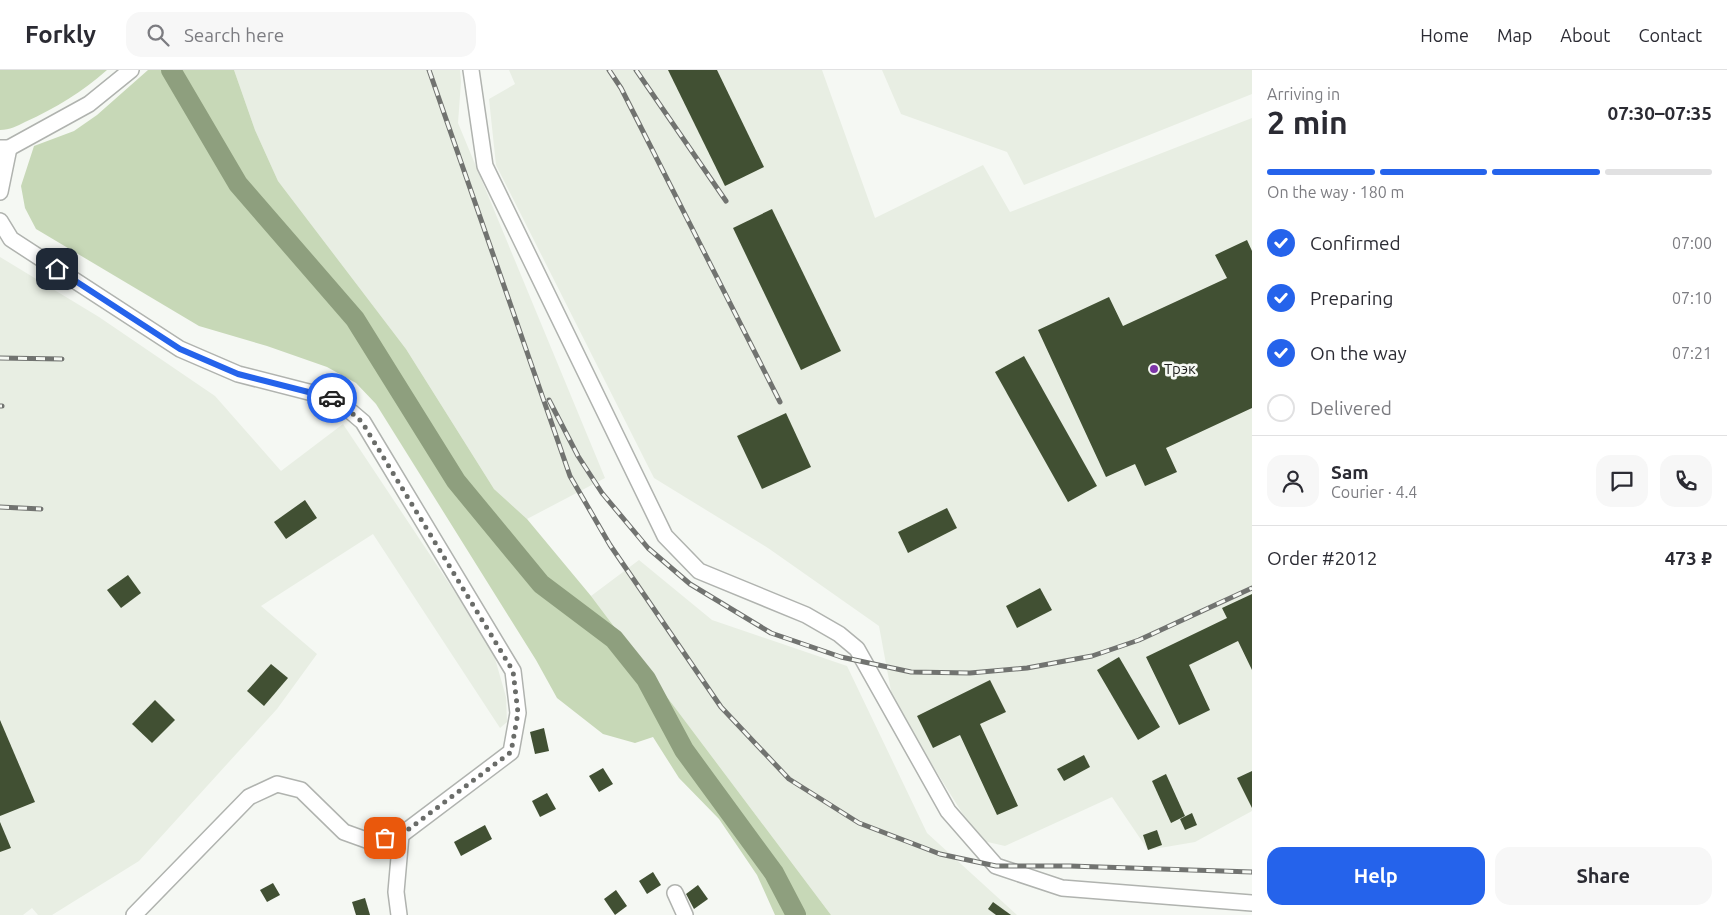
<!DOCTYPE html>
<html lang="en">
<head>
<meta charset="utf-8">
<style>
  body { margin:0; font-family:Ubuntu,sans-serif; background:#f7f7f7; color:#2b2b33; height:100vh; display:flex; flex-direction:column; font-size:19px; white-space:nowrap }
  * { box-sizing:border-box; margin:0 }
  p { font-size:16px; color:#7c7c81 }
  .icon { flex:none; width:28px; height:28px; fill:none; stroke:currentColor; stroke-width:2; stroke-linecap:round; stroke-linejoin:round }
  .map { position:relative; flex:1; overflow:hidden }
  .panel { display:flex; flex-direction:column; background:#fff; width:475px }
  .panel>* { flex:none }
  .pin { position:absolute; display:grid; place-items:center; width:42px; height:42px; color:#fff; margin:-21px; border-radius:10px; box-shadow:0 2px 8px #0006 }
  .courier { position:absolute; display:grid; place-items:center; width:50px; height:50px; margin:-25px; border:4px solid #2563eb; border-radius:50%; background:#fff; color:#222; box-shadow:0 1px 6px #0007 }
  .headline em { font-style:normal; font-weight:600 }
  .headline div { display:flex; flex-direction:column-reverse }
  .headline { display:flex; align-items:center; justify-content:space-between; height:85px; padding:0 15px }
  h1 { font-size:32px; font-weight:600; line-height:38px }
  .bar { display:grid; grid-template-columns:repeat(4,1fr); gap:8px 5px; align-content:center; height:60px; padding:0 15px }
  .bar i { height:6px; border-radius:4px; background:#e1e1e2 }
  .bar .selected { background:#2563eb }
  .bar p { grid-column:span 4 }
  .line { display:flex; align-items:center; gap:12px; padding:0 15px; border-top:1px solid #e1e1e2 }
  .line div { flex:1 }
  .round { display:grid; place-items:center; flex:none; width:52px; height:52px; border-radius:15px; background:#f7f7f7 }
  ol { padding:0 15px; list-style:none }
  li { display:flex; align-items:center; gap:15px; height:55px }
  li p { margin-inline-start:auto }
  li .icon { padding:5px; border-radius:50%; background:#2563eb; color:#fff; stroke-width:4 }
  li:last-child { color:#7c7c81 }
  li i { width:28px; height:28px; border:2px solid #e1e1e2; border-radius:50% }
  .action { display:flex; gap:10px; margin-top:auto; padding:10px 15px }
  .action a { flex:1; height:58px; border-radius:15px; background:#2563eb; color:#fff; font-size:20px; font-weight:600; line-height:58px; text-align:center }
  .action a+a { background:#f7f7f7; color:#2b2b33 }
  header { display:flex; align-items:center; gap:30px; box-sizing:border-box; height:70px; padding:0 25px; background:#fff; border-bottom:1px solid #e1e1e2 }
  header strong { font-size:24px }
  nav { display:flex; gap:28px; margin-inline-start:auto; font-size:18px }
  .search { width:350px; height:45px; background:#f7f7f7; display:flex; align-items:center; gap:12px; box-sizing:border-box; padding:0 18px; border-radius:15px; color:#7c7c81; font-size:19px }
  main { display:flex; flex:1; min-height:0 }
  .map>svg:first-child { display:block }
  .built { fill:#e8eee3 }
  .green { fill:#c7d8b7 }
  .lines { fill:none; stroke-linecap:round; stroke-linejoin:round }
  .river { stroke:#8e9f7e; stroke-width:20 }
  .building { fill:#415033 }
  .minor-casing { stroke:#b0b3af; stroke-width:18 }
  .minor { stroke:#fff; stroke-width:15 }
  .rail-casing { stroke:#717370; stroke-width:5 }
  .rail { stroke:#f5f8f3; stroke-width:3; stroke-dasharray:9; stroke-linecap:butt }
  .done { stroke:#6a6c69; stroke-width:5; stroke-dasharray:0 9 }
  .route { stroke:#2563eb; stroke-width:6 }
  .poi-dot { fill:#7c34a7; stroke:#f5f8f3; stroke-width:2 }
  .labels { text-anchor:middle; stroke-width:5; stroke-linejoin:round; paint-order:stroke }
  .poi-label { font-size:15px; fill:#1f201e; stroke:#f5f8f3; text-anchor:start }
</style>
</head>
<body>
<header>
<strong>Forkly</strong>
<div class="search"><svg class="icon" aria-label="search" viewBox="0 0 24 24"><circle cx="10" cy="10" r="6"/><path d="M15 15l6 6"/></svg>Search here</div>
<nav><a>Home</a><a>Map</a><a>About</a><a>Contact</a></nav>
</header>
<main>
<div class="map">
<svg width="1252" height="845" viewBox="0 0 1252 845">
  <rect width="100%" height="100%" fill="#f5f8f3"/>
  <!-- built -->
  <g class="built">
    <polygon points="234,0 460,0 461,12 458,53 605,408 527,449 494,419 406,279 278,111 255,60"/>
    <polygon points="509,0 822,0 875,148 983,95 1010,142 1252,48 1252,741 1195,772 1148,780 1112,727 1005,776 979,770 893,632 879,556 768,478 654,408 496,95 489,29 515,14"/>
    <polygon points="882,0 1252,0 1252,24 1024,115 1007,82 901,44"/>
    <polygon points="0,187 99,247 215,326 281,401 343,354 492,578 506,627 507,652 500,658 373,464 261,536 317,584 277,639 139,791 52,845 38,845 32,838 23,845 0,845"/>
    <polygon points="639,490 712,550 847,596 927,763 1017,845 831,845 591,526"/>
  </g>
  <!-- green -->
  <g class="green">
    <path d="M0 0H107C82 22 56 38 25 52 17 56 10 60 0 60Z"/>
    <polygon points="148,0 234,0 255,60 278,111 406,279 494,419 527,449 591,526 831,845 775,845 757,805 719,749 679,708 653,667 635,673 603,664 557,628 536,590 376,334 356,313 327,297 267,276 199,256 36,159 25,138 21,116 34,76 74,61 97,45"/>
  </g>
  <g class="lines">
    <!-- river -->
    <polyline class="river" points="171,0 238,114 355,249 456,411 541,514 614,569 646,609 684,680 774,803 796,845"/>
  </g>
  <!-- building -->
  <g class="building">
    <polygon points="668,0 717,0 764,97 725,116"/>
    <polygon points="772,139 841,281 801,300 733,158"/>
    <polygon points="1247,170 1252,181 1252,338 1166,378 1177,402 1145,416 1135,394 1106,407 1038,260 1109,227 1123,256 1227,208 1215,185"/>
    <polygon points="1024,286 1097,416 1068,432 995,302"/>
    <polygon points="786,343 811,397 762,419 737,366"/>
    <polygon points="305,430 317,448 286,469 274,452"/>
    <polygon points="947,438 957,458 908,483 898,462"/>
    <polygon points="128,505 141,523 121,538 107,520"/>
    <polygon points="1040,518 1052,540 1017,558 1006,536"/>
    <polygon points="1252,524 1252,600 1238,571 1189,595 1210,640 1179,655 1146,587 1227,548 1222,538"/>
    <polygon points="1119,587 1160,657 1138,670 1097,600"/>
    <polygon points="271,594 288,608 264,636 247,621"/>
    <polygon points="990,610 1006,642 980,654 1018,736 997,745 960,665 933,678 917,646"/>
    <polygon points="155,630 175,650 152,673 132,654"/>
    <polygon points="0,650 35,732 0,746"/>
    <polygon points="544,658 549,681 535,684 530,662"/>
    <polygon points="1084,685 1090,697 1064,711 1057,699"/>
    <polygon points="603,698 613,714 599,722 589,706"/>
    <polygon points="1252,701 1252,738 1237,708"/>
    <polygon points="1166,704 1185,746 1171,753 1152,711"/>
    <polygon points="547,723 556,739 540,747 532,731"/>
    <polygon points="1192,743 1197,755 1185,760 1180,749"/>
    <polygon points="0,752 11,778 0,782"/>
    <polygon points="485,755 492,769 461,786 454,772"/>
    <polygon points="1157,760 1162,775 1148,780 1143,765"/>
    <polygon points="653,802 661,815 647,824 639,811"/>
    <polygon points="273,813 280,825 267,832 260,820"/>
    <polygon points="698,815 708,829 694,839 686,824"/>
    <polygon points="616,820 627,836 615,845 604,829"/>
    <polygon points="365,828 370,845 356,845 352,832"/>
    <polygon points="993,832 1011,845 996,845 988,839"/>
  </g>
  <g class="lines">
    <!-- minor casing -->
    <g class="minor-casing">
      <g id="minor">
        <polyline points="471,0 485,96 665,466 699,501 806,545 839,564 857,579 948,741 996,796 1062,818 1252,833"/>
        <polyline points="0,78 9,78 89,34 131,0"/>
        <polyline points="0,122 9,78"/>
        <polyline points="0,151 11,169 180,279 238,304 336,329 363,352 513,601 518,643 511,682 401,765 369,771 344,762 301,720 277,714 249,727 134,845"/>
        <polyline points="675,823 685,845"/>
        <polyline points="399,845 396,822 401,765"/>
      </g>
    </g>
    <!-- minor -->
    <use href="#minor" class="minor"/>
    <!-- rail casing -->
    <g class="rail-casing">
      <g id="rail">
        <polyline points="429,0 570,406 610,475 721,637 789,709 859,753 940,784 996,796 1070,796 1252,802"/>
        <polyline points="609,0 621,18 780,332"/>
        <polyline points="636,0 726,131"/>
        <polyline points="0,288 62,289"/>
        <polyline points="549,330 578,386 602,423 648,478 690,514 771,563 841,587 911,602 970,603 1027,598 1092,586 1139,570 1252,518"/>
        <polyline points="0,336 2,336"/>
        <polyline points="0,437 41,439"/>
      </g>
    </g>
    <!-- rail -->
    <use href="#rail" class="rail"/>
  </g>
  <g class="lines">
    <!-- done -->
    <polyline class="done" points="332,328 336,329 362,352 513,601 518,643 511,682 401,765 385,768"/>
    <!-- route -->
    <polyline class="route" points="57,199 180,279 238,304 332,328"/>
  </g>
  <!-- markers -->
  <circle class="poi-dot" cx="1154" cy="299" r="5"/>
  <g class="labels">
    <!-- poi labels -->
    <g class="poi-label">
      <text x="1164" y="304">Трэк</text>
    </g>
  </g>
</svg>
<div class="pin" style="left:385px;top:768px;background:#ea580c"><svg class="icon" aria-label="bag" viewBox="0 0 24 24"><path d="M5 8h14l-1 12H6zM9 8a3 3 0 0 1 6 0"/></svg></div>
<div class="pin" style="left:57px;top:199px;background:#1f2937"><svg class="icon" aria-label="home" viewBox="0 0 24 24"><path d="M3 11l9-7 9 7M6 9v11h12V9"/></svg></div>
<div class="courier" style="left:332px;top:328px"><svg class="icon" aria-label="car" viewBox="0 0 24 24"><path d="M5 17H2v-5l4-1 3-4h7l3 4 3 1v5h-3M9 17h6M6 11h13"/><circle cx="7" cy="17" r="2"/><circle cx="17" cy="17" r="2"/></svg></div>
</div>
<section class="panel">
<div class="headline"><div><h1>2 min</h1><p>Arriving in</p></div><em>07:30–07:35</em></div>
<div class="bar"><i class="selected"></i><i class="selected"></i><i class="selected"></i><i></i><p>On the way · 180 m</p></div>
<ol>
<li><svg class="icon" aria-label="check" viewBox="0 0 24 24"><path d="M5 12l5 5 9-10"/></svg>Confirmed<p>07:00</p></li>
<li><svg class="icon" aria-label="check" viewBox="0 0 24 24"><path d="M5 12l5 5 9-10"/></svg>Preparing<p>07:10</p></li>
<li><svg class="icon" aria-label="check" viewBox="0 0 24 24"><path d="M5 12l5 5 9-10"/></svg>On the way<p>07:21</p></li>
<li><i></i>Delivered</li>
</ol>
<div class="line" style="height:90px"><a class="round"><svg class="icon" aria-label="person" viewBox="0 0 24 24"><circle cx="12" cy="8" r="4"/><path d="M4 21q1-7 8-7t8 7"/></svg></a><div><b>Sam</b><p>Courier · 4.4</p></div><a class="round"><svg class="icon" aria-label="chat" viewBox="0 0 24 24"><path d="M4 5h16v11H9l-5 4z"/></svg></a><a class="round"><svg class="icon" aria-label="phone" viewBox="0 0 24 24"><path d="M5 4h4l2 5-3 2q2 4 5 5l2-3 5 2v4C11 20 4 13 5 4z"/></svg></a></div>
<div class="line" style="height:65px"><div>Order #2012</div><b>473 ₽</b></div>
<div class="action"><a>Help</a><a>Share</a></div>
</section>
</main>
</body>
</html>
